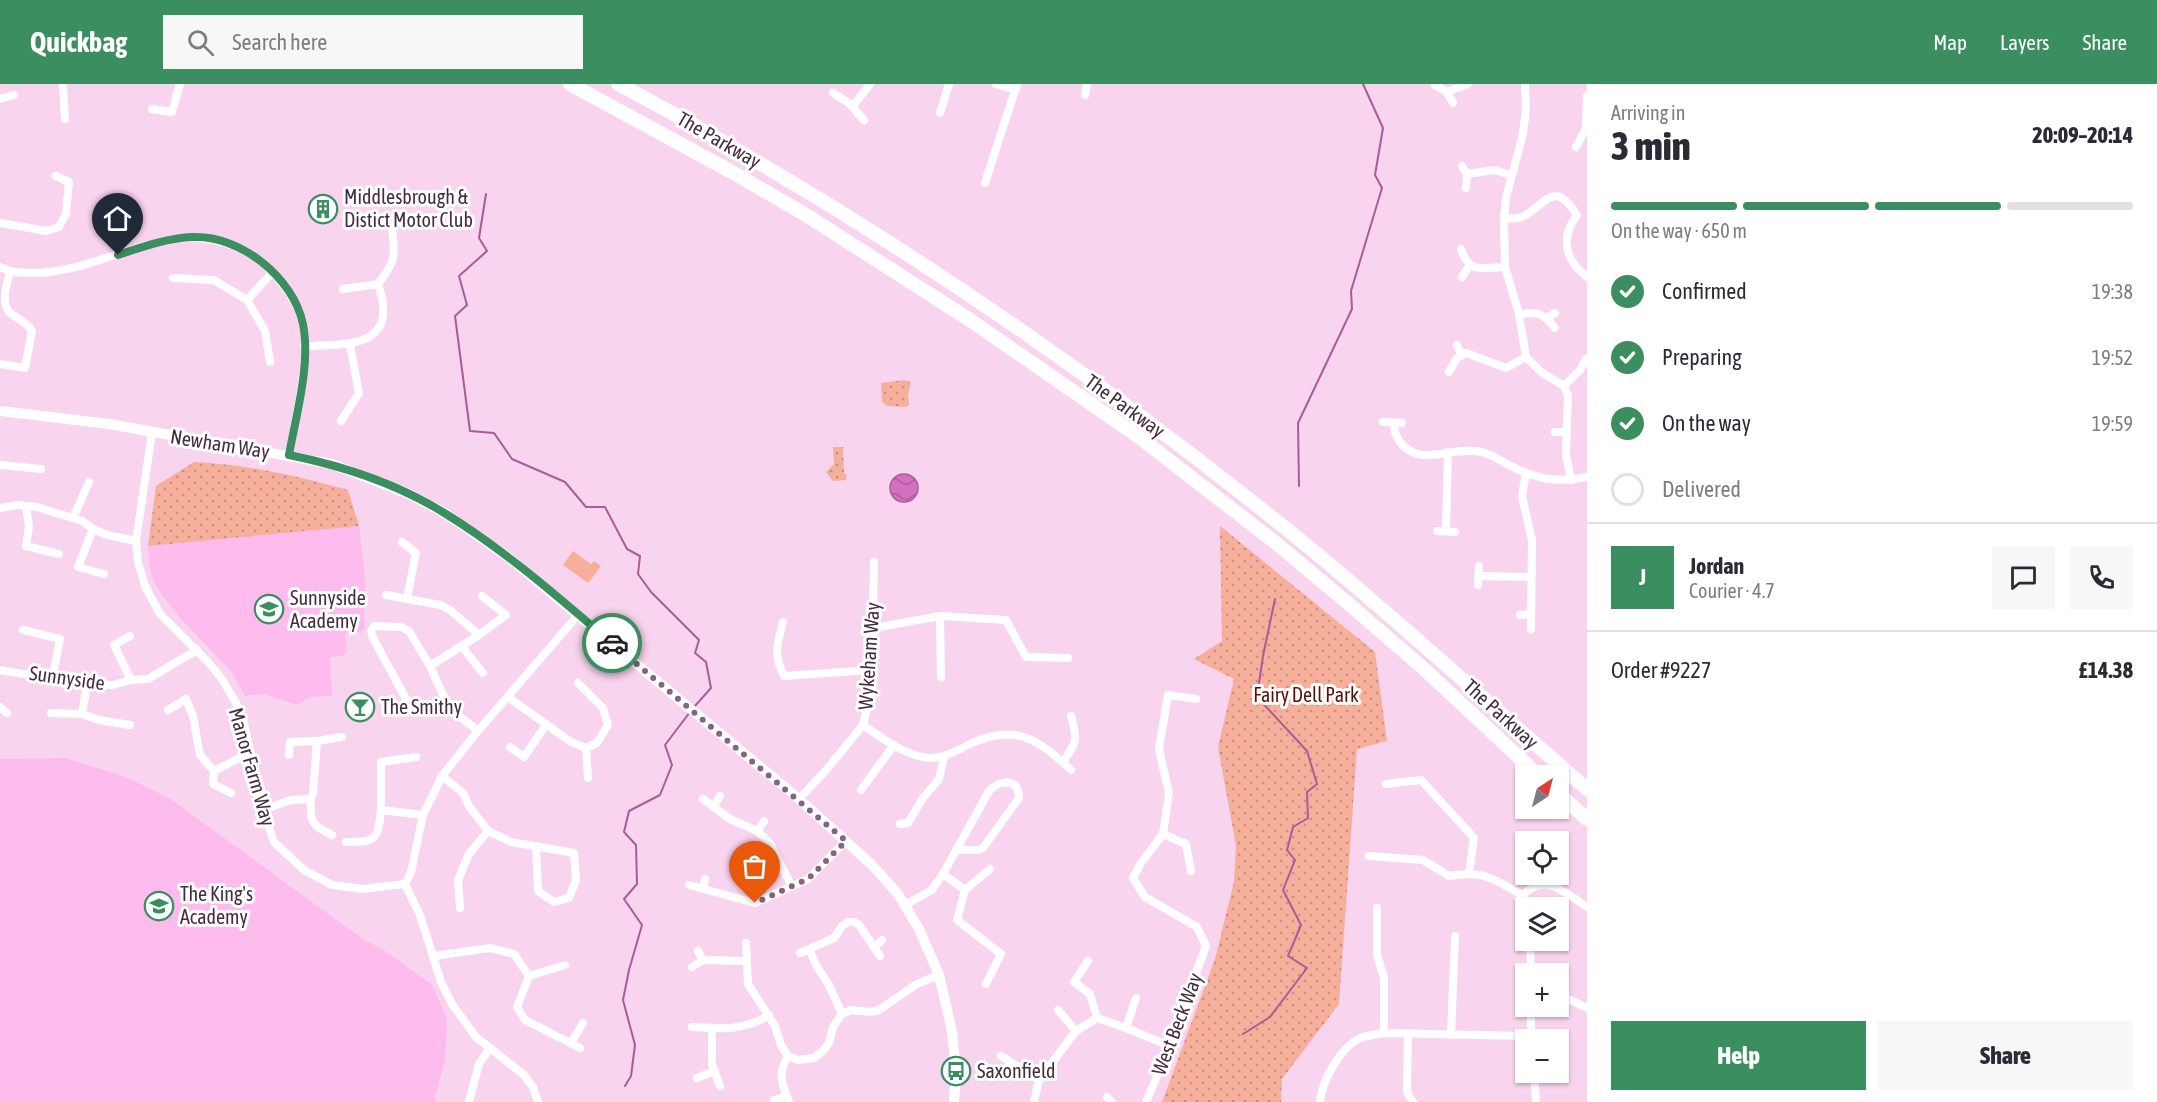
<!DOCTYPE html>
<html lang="en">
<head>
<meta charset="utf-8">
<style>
  body { margin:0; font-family:"Asap Condensed",sans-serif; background:#f7f7f7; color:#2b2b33; height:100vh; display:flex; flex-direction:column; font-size:22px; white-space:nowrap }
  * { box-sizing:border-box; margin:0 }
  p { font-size:20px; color:#7c7c81 }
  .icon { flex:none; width:33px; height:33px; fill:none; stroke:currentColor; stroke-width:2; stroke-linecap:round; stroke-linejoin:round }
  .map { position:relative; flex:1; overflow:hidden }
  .side { display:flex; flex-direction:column; background:#fff; width:570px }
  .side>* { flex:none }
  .needle { width:39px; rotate:36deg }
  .tools { position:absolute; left:1515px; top:681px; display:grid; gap:12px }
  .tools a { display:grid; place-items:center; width:54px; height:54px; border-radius:0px; background:#fff; box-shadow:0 2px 4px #0004; font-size:30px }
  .pin { position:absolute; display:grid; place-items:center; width:51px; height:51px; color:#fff; margin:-62px -26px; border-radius:50% 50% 50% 0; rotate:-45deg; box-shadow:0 0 6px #0007 }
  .pin .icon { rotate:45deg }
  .courier { position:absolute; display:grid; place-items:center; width:60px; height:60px; margin:-30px; border:4px solid #3b8e5f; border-radius:50%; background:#fff; color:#222; box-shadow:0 2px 8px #0007 }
  .overview em { font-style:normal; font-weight:800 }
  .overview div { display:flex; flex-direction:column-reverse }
  .overview { display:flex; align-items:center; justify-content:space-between; height:102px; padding:0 24px }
  h1 { font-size:39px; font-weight:800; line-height:45px }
  .bar { display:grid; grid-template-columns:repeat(4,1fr); gap:9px 6px; align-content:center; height:72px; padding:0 24px }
  .bar i { height:8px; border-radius:4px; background:#e1e1e2 }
  .bar .current { background:#3b8e5f }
  .bar p { grid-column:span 4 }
  .line { display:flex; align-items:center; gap:15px; padding:0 24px; border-top:2px solid #e1e1e2 }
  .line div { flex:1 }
  .round { display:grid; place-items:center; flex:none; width:63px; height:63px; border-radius:0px; background:#f7f7f7 }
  ol { padding:0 24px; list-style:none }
  li { display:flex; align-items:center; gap:18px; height:66px }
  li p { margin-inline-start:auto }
  li .icon { padding:6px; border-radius:50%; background:#3b8e5f; color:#fff; stroke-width:4 }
  li:last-child { color:#7c7c81 }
  li i { width:33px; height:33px; border:3px solid #e1e1e2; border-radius:50% }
  .action { display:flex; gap:12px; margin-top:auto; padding:12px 24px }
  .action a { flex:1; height:69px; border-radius:0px; background:#3b8e5f; color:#fff; font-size:24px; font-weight:800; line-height:69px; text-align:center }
  .action a+a { background:#f7f7f7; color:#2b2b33 }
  header { display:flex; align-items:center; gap:36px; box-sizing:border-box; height:84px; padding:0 30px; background:#3b8e5f; color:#fff }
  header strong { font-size:28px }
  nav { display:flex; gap:33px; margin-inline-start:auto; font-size:21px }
  .search { width:420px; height:54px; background:#f7f7f7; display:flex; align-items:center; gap:15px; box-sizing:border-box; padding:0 21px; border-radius:0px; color:#7c7c81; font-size:22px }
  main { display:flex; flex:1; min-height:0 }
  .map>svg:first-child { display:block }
  .built { fill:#febbed }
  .park { fill:url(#park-dots) }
  .garden { fill:#f6af9b }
  .water { fill:url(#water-waves); stroke:#a95d98; stroke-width:1.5 }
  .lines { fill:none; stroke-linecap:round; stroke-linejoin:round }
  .stream { stroke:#a95d98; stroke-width:2 }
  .street { stroke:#fff; stroke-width:8 }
  .secondary { stroke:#fff; stroke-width:10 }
  .highway { stroke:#fff; stroke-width:14 }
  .done { stroke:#84677c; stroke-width:6; stroke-dasharray:0 10.8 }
  .route { stroke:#3b8e5f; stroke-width:8 }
  .labels { text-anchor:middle; stroke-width:6; stroke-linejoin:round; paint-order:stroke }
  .street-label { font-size:20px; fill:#452d3f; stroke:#fff }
  .poi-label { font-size:20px; fill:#452d3f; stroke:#fff; text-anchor:start }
  .park-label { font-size:20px; fill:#5c1100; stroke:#fff }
</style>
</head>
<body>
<header>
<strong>Quickbag</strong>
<div class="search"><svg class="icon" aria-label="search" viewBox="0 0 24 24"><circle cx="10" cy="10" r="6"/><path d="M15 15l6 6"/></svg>Search here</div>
<nav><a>Map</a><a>Layers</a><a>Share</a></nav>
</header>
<main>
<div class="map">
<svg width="1587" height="1018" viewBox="0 0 1587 1018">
  <defs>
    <pattern id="park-dots" width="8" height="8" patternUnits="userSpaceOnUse" patternTransform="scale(1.5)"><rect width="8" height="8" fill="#f6af9b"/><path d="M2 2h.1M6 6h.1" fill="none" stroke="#c98f80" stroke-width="1.8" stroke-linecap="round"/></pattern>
    <pattern id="water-waves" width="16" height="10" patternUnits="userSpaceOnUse" patternTransform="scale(1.5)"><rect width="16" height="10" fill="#d471be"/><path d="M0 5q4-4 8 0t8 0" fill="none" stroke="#ae5d9c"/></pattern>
  </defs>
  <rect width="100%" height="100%" fill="#f9d4ee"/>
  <!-- built -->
  <g class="built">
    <polygon points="359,442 365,493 364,547 345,549 347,569 344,569 344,572 330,573 332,611 307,614 298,621 263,610 245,612 231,587 182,536 164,514 155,500 150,487 148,462"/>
    <polygon points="65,674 123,692 169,714 364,856 381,864 432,901 447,934 445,976 434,1018 0,1018 0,675"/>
  </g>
  <!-- park -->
  <g class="park">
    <polygon points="904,296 911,298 908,310 909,320 906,323 888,322 882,318 881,299"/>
    <polygon points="833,363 843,363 844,390 847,390 846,396 833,397 826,388 834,380"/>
    <path d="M194 378C249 381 295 391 348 406L359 442 148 462 156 402Z"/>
    <polygon points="1220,442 1375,568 1387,657 1357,665 1339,920 1282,995 1281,1018 1162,1018 1215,875 1234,798 1236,762 1218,663 1234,595 1194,575 1222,557"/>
  </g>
  <!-- garden -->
  <polygon class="garden" points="573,467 591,480 594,477 601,482 588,499 563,481"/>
  <!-- water -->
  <circle class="water" cx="904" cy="404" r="14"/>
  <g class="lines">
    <!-- stream -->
    <g class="stream">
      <polyline points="486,110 479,154 487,167 459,192 467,221 455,232 470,347 494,349 512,375 565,398 586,423 605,423 627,465 640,472 638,490 651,508 699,556 695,569 706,578 711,604 694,623"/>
      <polyline points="1299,402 1298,339 1352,225 1351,207 1382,104 1375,91 1383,44 1363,0"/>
      <polyline points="1243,950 1270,933 1307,884 1288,872 1301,841 1283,806 1295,776 1287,766 1293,743 1308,734 1307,708 1317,700 1307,667 1257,613 1263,572 1275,515"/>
      <polyline points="625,1002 631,992 635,961 623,916 629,886 642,841 624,815 637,800 636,761 624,748 629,727 660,711 672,681 665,661 690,628"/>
    </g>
    <!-- street -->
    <g class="street">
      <polyline points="63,0 65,35"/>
      <polyline points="996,0 1016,6"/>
      <polyline points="1525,0 1526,24 1523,50 1506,114 1504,134 1505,183 1519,230 1526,273 1541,288 1564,302 1568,312 1566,370 1571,396"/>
      <polyline points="1435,1 1447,8 1453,19"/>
      <polyline points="1447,8 1468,0"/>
      <polyline points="833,9 849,19 864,36"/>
      <polyline points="1085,11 1087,0"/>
      <polyline points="0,15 14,11"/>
      <polyline points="853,22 870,0"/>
      <polyline points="152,25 172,28 180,0"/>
      <polyline points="940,29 949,0"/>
      <polyline points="1576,63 1586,44 1587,12"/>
      <polyline points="1462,82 1467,90 1466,104"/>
      <polyline points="1467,90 1494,86 1511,91"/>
      <polyline points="985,99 1017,0"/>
      <path d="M1504 134C1509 134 1514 135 1519 134 1542 128 1552 90 1577 131 1560 154 1565 176 1587 193"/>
      <polyline points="0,139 46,147 59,143 66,130 69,98 56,92"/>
      <path d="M1461 165C1470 191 1481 183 1505 183"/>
      <path d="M0 183C12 189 22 189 36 189 102 188 166 135 231 161 242 165 254 171 263 179 280 195 297 216 303 239 311 277 295 333 289 371"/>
      <polyline points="1462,193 1469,182"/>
      <polyline points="173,194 214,196 247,216 265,247 270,278"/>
      <polyline points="343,205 378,200"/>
      <polyline points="247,216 273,188"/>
      <path d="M1519 230C1539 228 1542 228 1555 244"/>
      <polyline points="1547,234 1555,229"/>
      <polyline points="1457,261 1461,270"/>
      <path d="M304 262C350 261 400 263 378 200 395 178 396 173 392 145"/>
      <path d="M0 280 25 284 32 247C26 237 19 236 10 229 0 219 7 200 10 188"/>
      <polyline points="1449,288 1457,274 1466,269 1506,284 1526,273"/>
      <polyline points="1564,302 1580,286 1586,275"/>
      <polyline points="341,337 359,309 350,261"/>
      <polyline points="1383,338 1402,339"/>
      <path d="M1394 339C1394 354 1403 365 1417 370 1433 375 1459 363 1482 368 1493 371 1501 377 1511 382 1535 395 1561 399 1587 393"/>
      <polyline points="1555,348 1567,348"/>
      <polyline points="152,349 136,457 138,478 145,502 160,530 209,579 222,595 236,619 243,635 263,726 274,758 304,786 332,801 362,805 405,800"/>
      <polyline points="0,381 41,385"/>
      <polyline points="1526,389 1522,412 1532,456 1531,545"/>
      <polyline points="26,422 29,442 26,462 59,470"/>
      <polyline points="0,424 18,421 37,423 82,437 93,445 107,451 136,457"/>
      <polyline points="73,434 89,398"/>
      <polyline points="93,445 78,483 104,490"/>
      <polyline points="1437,447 1455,448"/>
      <polyline points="1446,447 1448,368"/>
      <polyline points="402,458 416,469 407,514"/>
      <polyline points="1479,492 1531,493"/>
      <polyline points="1478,501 1479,482"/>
      <polyline points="386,511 440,521 450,526 479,551 430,582"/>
      <polyline points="1520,531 1531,530"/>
      <polyline points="940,532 941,593"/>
      <path d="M783 538C777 561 773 569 784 592L872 586"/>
      <polyline points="874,544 940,532 1006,536 1026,573 1068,574"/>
      <polyline points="23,546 60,555 52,596"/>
      <polyline points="479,551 506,531 482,512"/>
      <polyline points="130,552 114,561 131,596"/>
      <polyline points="462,563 483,589"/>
      <polyline points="0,586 87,601 113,601 131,596 148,595 197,566"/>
      <polyline points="508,613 571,658 586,664 597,659 608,641 603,624 578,599"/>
      <polyline points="0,623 7,629"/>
      <polyline points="449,624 411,624 373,554 371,547 374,542 401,543 409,547 430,582 449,624 478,647"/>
      <polyline points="168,626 186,615 193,632 200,671 214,687 213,700 231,709"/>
      <polyline points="51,629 82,630 99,636 130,641"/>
      <polyline points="82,630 87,601"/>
      <path d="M863 641C882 654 905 672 929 674 943 675 956 667 968 661 1013 638 1039 655 1071 686"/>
      <polyline points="510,663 524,673 546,641"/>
      <polyline points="586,664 588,694"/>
      <polyline points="289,671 290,658 317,657"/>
      <polyline points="416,673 381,678 381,726 423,731"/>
      <path d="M1063 678C1077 658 1078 656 1071 632"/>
      <polyline points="214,687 249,669"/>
      <polyline points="442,692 463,709 469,722 488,747 511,758 574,769 576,796 569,814 554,818 538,807 536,762"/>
      <polyline points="1386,700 1421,696 1474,754 1469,789"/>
      <polyline points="861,706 894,661"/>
      <path d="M310 715C312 721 311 724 311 730 312 743 323 746 332 751"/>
      <polyline points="703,715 730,735 757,747 765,754 771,761 791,801"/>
      <polyline points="799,715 828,684 863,641 869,615 872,586 874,478"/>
      <polyline points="713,723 720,712"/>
      <polyline points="263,726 291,716 310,715 313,710 317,657 342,653"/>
      <polyline points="900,740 908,739 923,714 939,695 944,673"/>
      <polyline points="757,747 764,737"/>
      <polyline points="1163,750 1186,760 1191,787"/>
      <path d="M346 758C376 758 378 756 381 726"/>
      <path d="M1369 772 1423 776 1449 792C1485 786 1492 795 1523 811"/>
      <polyline points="943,790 965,806 990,785"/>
      <polyline points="405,800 411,788 423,731 442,692 478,647 578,531"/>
      <polyline points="405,800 420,831 441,898 452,920 476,953 524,991 533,1003 538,1018"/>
      <polyline points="689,801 755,819 808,795 846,757"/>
      <polyline points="703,805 705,795"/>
      <polyline points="965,806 957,836 1001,870 986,900"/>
      <path d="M1523 811C1546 788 1565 809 1587 823"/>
      <polyline points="1523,811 1528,824"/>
      <path d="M905 821 932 806 943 790 989 707C1000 695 1019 694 1019 714L983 764 979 766H956"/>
      <polyline points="460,824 458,796 469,770 488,747"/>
      <polyline points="1377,824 1377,871 1384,894 1384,949"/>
      <polyline points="1530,856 1531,890"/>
      <polyline points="746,859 748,900 775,942 781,961 788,972 798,976 814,974 823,967 829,959 833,943 842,930 851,926 871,928 879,926 917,900 939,891"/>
      <polyline points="874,864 882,856"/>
      <polyline points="809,865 816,881 829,901 842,930"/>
      <polyline points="698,867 703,876"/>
      <polyline points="800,869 834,854 842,842 848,838 854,838 859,841 880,872"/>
      <polyline points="434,872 490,864 514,870 529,892 517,923 525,936 580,964"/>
      <polyline points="1088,877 1074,898 1090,910 1097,934"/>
      <polyline points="692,883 703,876 746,877"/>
      <polyline points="529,892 565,881"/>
      <polyline points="1558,910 1587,924"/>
      <polyline points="1531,922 1531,956"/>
      <polyline points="1058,926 1076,947"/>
      <path d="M692 943C720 945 745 947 769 931"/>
      <polyline points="712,944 712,980 720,1002"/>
      <polyline points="1126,944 1136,914"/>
      <polyline points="1408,949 1407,1008 1413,1018"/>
      <polyline points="1451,951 1455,852"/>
      <polyline points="571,959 583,939"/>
      <path d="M788 972C777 991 782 999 789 1018"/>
      <polyline points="1001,972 1039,996"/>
      <polyline points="1534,988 1536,1018"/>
      <polyline points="697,994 715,987"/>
      <polyline points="1107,1013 1112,1018"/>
      <polyline points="774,1016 787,1012"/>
      <polyline points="469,1018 479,980 490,964"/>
      <polyline points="1034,1018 1039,996 1076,947 1097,934 1126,944 1170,962"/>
      <polyline points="1146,1018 1164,976 1206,862 1197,843 1145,813 1133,794 1141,779 1163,750 1169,709 1159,665 1168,611 1196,615"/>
      <path d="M1320 1018C1322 997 1340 964 1360 954 1367 951 1376 951 1384 949L1531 952"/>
    </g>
    <!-- secondary -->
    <polyline class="secondary" points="0,327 109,340 332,380 409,410 446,430 508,473 799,715 872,781 898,810 919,845 939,891 952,947 956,987 954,1018"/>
    <!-- highway -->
    <g class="highway">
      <polyline points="570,0 732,88 806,131 970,236 1139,353 1276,459 1350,521 1422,583 1539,692"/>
      <path d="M618 0C668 26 717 54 766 83 953 193 1131 319 1300 456 1398 536 1491 622 1587 705"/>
      <polyline points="1558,709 1587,735"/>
    </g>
  </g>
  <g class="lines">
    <!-- done -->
    <polyline class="done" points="612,559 846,757 808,795 755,819"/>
    <!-- route -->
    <path class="route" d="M118 171C142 163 167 154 193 153 240 151 293 193 303 240 311 280 296 331 289 371 344 382 398 400 446 430 506 467 559 514 612 559"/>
  </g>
  <!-- icons -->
  <defs>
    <g id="building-ring" transform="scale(1.5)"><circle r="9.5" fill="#fff" stroke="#3b8e5f" stroke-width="1.5"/><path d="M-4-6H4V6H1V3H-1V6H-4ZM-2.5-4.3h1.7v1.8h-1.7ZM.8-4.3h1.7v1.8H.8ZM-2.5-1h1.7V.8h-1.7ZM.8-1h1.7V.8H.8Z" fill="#3b8e5f"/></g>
    <g id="school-ring" transform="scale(1.5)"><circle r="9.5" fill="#fff" stroke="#3b8e5f" stroke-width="1.5"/><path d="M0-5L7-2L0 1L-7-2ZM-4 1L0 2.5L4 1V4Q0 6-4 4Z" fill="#3b8e5f"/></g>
    <g id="bar-ring" transform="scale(1.5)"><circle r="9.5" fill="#fff" stroke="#3b8e5f" stroke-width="1.5"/><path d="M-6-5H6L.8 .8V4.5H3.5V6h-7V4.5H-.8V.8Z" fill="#3b8e5f"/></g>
    <g id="bus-ring" transform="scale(1.5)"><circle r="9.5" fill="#fff" stroke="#3b8e5f" stroke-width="1.5"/><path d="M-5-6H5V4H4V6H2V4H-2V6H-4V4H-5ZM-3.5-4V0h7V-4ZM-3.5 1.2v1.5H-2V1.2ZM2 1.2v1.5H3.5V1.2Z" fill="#3b8e5f"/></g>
  </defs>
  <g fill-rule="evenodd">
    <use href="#building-ring" x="323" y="125"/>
    <use href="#school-ring" x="269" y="525"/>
    <use href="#bar-ring" x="360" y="623"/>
    <use href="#school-ring" x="159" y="822"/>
    <use href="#bus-ring" x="956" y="987"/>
  </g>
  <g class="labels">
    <!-- street labels -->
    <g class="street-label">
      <text transform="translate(719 56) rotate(30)" y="7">The Parkway</text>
      <text transform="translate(1125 322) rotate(36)" y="7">The Parkway</text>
      <text transform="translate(220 360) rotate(9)" y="7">Newham Way</text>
      <text transform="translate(869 572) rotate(-86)" y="7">Wykeham Way</text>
      <text transform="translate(67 594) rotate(8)" y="7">Sunnyside</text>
      <text transform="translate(1501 630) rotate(42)" y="7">The Parkway</text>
      <text transform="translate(252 683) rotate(74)" y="7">Manor Farm Way</text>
      <text transform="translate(1177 940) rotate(-69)" y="7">West Beck Way</text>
    </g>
    <!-- poi labels -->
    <g class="poi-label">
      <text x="344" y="120">Middlesbrough &amp;<tspan x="344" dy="23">Distict Motor Club</tspan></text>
      <text x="290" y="521">Sunnyside<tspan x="290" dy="23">Academy</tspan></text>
      <text x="381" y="630">The Smithy</text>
      <text x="180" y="817">The King's<tspan x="180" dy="23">Academy</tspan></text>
      <text x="977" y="994">Saxonfield</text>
    </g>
    <!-- park labels -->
    <g class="park-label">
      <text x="1306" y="618">Fairy Dell Park</text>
    </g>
  </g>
</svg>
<div class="tools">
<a><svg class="needle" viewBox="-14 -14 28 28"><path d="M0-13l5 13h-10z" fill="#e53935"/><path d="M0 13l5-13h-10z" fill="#7c7c81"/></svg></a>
<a><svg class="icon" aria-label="locate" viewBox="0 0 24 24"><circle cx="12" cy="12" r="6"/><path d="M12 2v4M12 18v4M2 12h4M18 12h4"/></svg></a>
<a><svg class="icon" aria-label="layers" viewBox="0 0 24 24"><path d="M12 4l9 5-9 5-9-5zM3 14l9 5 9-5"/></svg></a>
<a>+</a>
<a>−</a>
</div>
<div class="pin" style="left:755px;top:819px;background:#ea580c"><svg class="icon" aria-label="bag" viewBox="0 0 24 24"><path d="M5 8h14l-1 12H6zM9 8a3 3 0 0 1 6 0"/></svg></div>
<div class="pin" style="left:118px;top:171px;background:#1f2937"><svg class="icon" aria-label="home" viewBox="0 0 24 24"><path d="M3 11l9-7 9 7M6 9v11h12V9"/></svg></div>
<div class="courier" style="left:612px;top:559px"><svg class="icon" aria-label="car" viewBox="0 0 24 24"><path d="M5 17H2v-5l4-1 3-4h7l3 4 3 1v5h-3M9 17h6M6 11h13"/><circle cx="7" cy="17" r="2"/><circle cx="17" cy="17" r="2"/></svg></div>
</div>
<section class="side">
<div class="overview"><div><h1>3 min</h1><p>Arriving in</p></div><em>20:09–20:14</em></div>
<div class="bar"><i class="current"></i><i class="current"></i><i class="current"></i><i></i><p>On the way · 650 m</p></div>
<ol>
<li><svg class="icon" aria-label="check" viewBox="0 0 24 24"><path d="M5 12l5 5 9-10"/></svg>Confirmed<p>19:38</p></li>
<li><svg class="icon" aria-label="check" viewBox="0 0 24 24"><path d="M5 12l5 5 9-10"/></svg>Preparing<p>19:52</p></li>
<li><svg class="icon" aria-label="check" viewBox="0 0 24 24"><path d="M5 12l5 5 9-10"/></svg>On the way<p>19:59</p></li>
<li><i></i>Delivered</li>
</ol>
<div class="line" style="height:108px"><b class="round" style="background:#3b8e5f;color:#fff">J</b><div><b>Jordan</b><p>Courier · 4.7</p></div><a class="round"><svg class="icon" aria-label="chat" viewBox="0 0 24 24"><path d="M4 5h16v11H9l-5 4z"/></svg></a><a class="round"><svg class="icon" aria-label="phone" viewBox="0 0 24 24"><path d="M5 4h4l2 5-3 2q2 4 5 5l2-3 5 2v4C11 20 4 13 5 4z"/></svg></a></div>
<div class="line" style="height:78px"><div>Order #9227</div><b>£14.38</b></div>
<div class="action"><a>Help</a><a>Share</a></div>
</section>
</main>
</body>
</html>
